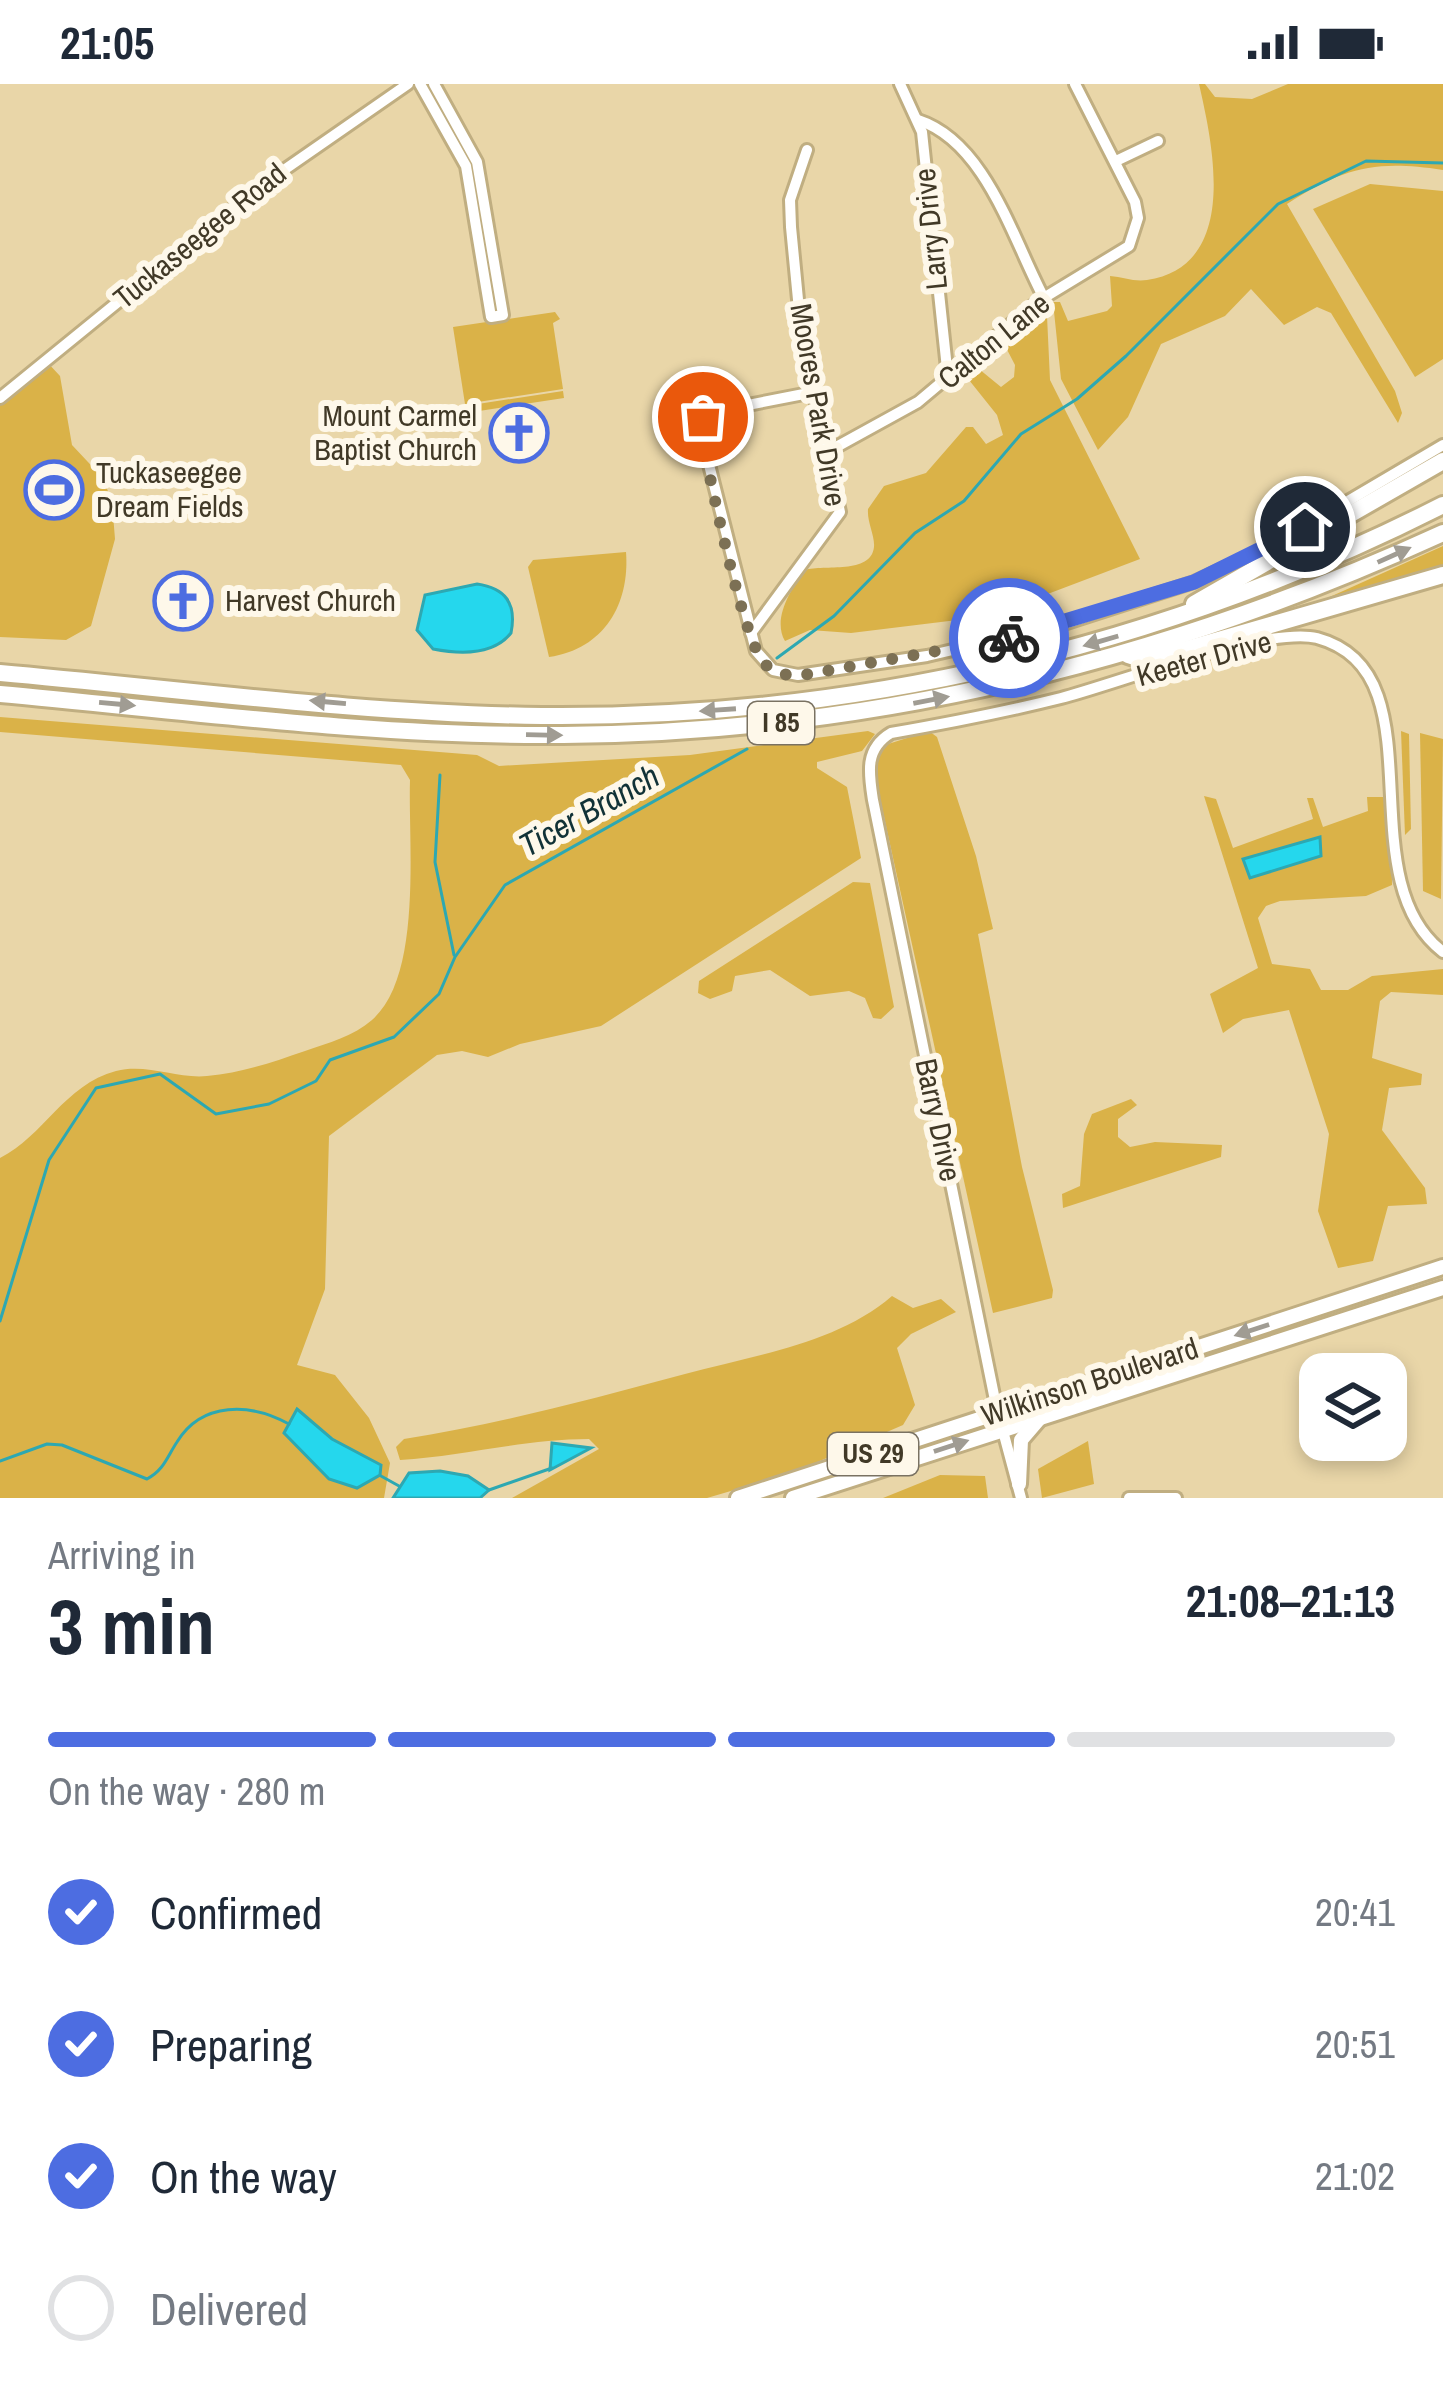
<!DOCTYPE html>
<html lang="en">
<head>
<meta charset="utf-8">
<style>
  body { margin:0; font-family:"Archivo Narrow",sans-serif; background:#f6f6f7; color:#1f2937; height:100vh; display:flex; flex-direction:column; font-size:45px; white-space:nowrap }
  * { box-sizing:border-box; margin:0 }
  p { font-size:39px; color:#747a83 }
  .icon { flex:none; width:66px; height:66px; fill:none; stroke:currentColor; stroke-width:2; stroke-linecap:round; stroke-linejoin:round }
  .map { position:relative; height:1414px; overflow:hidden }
  .details { display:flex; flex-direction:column; background:#fff; flex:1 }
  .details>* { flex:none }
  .buttons { position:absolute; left:1299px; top:1269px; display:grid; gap:24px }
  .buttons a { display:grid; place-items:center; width:108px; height:108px; border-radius:24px; background:#fff; box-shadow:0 6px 18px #0003; font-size:60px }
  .pin { position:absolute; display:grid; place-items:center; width:102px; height:102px; color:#fff; margin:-51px; border:6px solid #fff; border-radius:50%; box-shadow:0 3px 12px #0007 }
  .courier { position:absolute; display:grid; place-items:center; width:120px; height:120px; margin:-60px; border:9px solid #4d6de1; border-radius:50%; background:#fff; color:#222; box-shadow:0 3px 15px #0007 }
  .head em { font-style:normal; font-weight:700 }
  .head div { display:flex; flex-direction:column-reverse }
  .head { display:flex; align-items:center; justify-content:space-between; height:204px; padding:0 48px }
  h1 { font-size:78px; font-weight:700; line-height:90px }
  .bar { display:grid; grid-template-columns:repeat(4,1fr); gap:18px 12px; align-content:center; height:144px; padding:0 48px }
  .bar i { height:15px; border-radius:9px; background:#e0e1e3 }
  .bar .active { background:#4d6de1 }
  .bar p { grid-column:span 4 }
  ol { padding:0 48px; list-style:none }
  li { display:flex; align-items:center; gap:36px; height:132px }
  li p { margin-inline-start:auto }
  li .icon { padding:12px; border-radius:50%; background:#4d6de1; color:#fff; stroke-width:4 }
  li:last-child { color:#747a83 }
  li i { width:66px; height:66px; border:6px solid #e0e1e3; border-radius:50% }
  .status { display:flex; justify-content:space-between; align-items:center; height:84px; padding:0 60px; background:#fff; direction:ltr }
  .status svg { height:33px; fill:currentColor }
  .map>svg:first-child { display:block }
  .green { fill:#dab248 }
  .water { fill:#25d7ed; stroke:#2da8b2; stroke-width:3 }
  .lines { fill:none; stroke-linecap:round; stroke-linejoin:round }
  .stream { stroke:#2da8b2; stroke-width:3 }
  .minor-casing { stroke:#c0ae81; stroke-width:16 }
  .major-casing { stroke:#c0ae81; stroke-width:20 }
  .highway-casing { stroke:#c0ae81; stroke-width:22 }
  .minor { stroke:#fff; stroke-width:10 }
  .major { stroke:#fff; stroke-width:14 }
  .highway { stroke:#fff; stroke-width:16 }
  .oneway { fill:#a09c93 }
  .done { stroke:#7c7054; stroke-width:12; stroke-dasharray:0 21.6 }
  .route { stroke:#4d6de1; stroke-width:15 }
  .labels { text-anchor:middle; stroke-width:12; stroke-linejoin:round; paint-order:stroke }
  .shield { fill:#fef8ea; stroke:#7a7262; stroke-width:3 }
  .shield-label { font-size:27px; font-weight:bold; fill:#413927 }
  .street-label { font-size:30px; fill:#413927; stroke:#fef8ea }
  .poi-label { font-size:30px; fill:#413927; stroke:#fef8ea; text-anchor:start }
  .water-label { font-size:33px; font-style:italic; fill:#113237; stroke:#fef8ea }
</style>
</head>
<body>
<div class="status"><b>21:05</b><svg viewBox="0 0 49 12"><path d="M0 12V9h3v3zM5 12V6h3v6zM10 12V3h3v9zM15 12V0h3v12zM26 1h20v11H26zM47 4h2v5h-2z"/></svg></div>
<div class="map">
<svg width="1443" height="1414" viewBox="0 0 1443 1414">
  <rect width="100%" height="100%" fill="#e9d6a8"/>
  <!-- green -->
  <g class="green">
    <path d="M1199 0H1205L1215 13 1252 15 1288 0H1443V86C1375 76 1345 83 1287 120L1395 307 1402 329 1398 339 1331 229 1317 223 1284 241 1251 205 1225 232 1161 260 1128 333 1098 366 1061 295 1053 218H1060L1068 237 1107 227 1112 222 1110 192C1123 193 1134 198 1147 196 1240 182 1213 61 1199 0Z"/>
    <polygon points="1370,100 1443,107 1443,275 1415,293 1313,125"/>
    <path d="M1041 220 1047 232 1050 296 1140 475 990 532 851 549 810 546 785 557C772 535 791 505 805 486 824 480 871 491 874 463 875 451 867 439 868 425L884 402 926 389 966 343H973L986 360 1003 351 997 331 965 291 979 285 1001 303 1014 293 1015 281 1001 254Z"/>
    <polygon points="555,228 560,235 553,239 563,305 465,320 453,243"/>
    <polygon points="46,277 60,292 72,361 103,394 112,418 115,455 91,542 66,556 0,553 0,313"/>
    <polygon points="563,307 564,314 466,329 465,322"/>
    <polygon points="1443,462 1443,487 1322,520 1323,516"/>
    <path d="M626 468C630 520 604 565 549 573L528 483 533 476Z"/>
    <path d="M0 633 477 671 499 682 690 671 868 647 875 650 862 667 817 678V684L847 703 861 774 601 942 520 960 488 973 462 967 437 971 329 1052 325 1205 297 1281 335 1291 369 1334 390 1379 384 1414H0V1074C44 1052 64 1001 116 987 147 979 177 995 207 992 242 989 273 978 305 967 328 959 354 952 372 936 423 892 408 759 410 696L401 681 0 648Z"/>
    <polygon points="929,647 937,653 976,772 993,845 978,850 1022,1083 1053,1206 1052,1214 993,1229 877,701 878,676 885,661"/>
    <polygon points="1401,647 1409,650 1411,745 1405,751"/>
    <polygon points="1420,649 1443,655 1441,815 1423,807"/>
    <polygon points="1204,712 1216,715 1233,764 1313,735 1307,714 1313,714 1323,743 1368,727 1367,713 1385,713 1391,719 1392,801 1366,812 1280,817 1266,822 1258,834 1272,880 1310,885 1321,906 1348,906 1372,892 1443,885 1443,911 1391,908 1380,917 1372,974 1422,990 1421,1001 1389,1004 1382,1046 1425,1104 1427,1120 1388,1122 1373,1177 1338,1184 1318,1127 1329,1050 1289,926 1243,935 1223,949 1210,910 1258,884"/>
    <polygon points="853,798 870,799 894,923 881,935 873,934 865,914 849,907 810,912 770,886 735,892 732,907 710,915 698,909 699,897"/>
    <polygon points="1131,1015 1137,1021 1118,1035 1118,1053 1130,1063 1155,1058 1222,1061 1221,1073 1063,1124 1062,1110 1080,1102 1084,1050 1092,1030"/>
    <path d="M892 1212 913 1224 941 1215 956 1228 911 1250 897 1264 915 1321 903 1341 792 1389 707 1414H512L599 1365 589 1355C525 1355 464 1372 400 1376L396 1363 404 1355C500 1340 592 1315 685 1290 755 1271 836 1260 892 1212Z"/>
    <polygon points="1088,1357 1094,1400 1042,1414 1038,1385"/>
    <polygon points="940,1391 985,1392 988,1414 883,1414"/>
  </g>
  <!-- water -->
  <g class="water">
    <path d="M477 500C505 504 517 519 511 549 493 572 459 570 433 565L417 546 425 511Z"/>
    <polygon points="1320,753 1321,772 1250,794 1243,775"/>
    <polygon points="297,1325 332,1355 381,1381 380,1391 357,1404 329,1395 284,1349"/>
    <polygon points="552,1359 591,1364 550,1386"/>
    <polygon points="440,1387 468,1392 489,1406 480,1414 393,1414 409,1389"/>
  </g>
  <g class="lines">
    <!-- stream -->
    <g class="stream">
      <polyline points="777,574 834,532 915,449 964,417 1021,350 1077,315 1126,272 1278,120 1366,77 1443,79"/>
      <polyline points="440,691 435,778 454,871"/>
      <polyline points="0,1237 49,1076 96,1004 160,990 216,1030 269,1020 316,997 330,976 394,953 439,910 455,873 505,801 747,665"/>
      <path d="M0 1377 47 1360 62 1361 147 1395C164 1386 167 1373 177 1358 202 1317 251 1319 289 1340"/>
      <polyline points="381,1392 399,1402"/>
      <polyline points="489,1406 552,1384"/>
    </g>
    <!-- minor casing -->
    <g class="minor-casing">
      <g id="minor">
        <polyline points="420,0 466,82 491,233 503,231 477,78 434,0"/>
        <polyline points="900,0 922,48 948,294"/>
        <path d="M918 36C986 58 1013 156 1044 214"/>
        <polyline points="1116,77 1158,57"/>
        <polyline points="814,308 712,328 699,341 756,567 773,586 798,591 927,572 1064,540 1194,498 1270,463 1443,361"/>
        <polyline points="0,314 258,104 408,0"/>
        <polyline points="693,332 685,318 677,318 680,330 701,336"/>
        <polyline points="829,367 918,318 1037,218 1129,162 1138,134 1135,118 1075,0"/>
        <polyline points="751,549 840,428 802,257 791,143 790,116 807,66"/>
        <path d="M1021 1414 996 1321 873 716C869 690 864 665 891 649 948 639 1005 628 1061 614 1119 599 1266 542 1317 554 1443 588 1344 792 1443 868"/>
        <polyline points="1129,1414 1176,1414"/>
      </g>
    </g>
    <!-- major casing -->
    <g class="major-casing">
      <g id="major">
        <polyline points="1019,1400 1021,1356 1039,1335"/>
        <polyline points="738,1414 1443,1183"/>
        <polyline points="793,1414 1443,1204"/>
      </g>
    </g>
    <!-- highway casing -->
    <g class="highway-casing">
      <g id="highway">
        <polyline points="1194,520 1443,377"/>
        <polyline points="1128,571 1146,577 1443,491"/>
        <path d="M0 589C180 605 362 630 542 632 856 635 1163 563 1443 421"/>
        <path d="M0 610C186 627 376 653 563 651 871 649 1164 577 1443 449"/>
      </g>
    </g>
    <!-- minor -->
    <use href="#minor" class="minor"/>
    <!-- major -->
    <use href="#major" class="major"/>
    <!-- highway -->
    <use href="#highway" class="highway"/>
  </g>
  <!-- one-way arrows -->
  <defs><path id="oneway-solid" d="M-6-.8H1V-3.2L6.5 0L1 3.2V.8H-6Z" transform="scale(3)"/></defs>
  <g class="oneway">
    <use href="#oneway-solid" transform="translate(1394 471) rotate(-24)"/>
    <use href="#oneway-solid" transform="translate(1101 557) rotate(164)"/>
    <use href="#oneway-solid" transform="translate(931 616) rotate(-11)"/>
    <use href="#oneway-solid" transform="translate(328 618) rotate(-175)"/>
    <use href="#oneway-solid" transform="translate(117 620) rotate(5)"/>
    <use href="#oneway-solid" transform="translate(718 626) rotate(176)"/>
    <use href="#oneway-solid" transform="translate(544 651) rotate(1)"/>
    <use href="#oneway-solid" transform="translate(1252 1246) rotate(162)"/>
    <use href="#oneway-solid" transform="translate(951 1362) rotate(-18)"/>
  </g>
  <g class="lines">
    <!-- done -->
    <path class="done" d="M703 333 700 346C709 388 742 554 764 579 774 589 785 591 798 592L1009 554"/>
    <!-- route -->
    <polyline class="route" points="1009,554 1194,498 1305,443"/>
  </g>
  <!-- icons -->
  <defs>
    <g id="church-ring" transform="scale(3)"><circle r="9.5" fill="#fef8ea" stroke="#4d6de1" stroke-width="1.5"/><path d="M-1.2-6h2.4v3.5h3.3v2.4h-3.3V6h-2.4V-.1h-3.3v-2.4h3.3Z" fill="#4d6de1"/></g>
    <g id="stadium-ring" transform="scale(3)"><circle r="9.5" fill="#fef8ea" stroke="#4d6de1" stroke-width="1.5"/><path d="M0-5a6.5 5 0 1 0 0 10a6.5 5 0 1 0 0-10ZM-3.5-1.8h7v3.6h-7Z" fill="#4d6de1"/></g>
  </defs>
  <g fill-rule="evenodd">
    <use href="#church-ring" x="519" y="349"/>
    <use href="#stadium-ring" x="54" y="406"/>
    <use href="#church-ring" x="183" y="517"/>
  </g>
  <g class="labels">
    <!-- shield labels -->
    <g class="shield">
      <rect x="748" y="618" width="66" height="42" rx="9"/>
      <rect x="828" y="1349" width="90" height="42" rx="9"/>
    </g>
    <g class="shield-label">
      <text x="781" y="648">I 85</text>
      <text x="873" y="1379">US 29</text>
    </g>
    <!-- street labels -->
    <g class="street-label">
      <text transform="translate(931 145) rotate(-96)" y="10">Larry Drive</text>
      <text transform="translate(200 152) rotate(-39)" y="10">Tuckaseegee Road</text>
      <text transform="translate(994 257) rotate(-39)" y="10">Calton Lane</text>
      <text transform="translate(818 321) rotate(80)" y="10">Moores Park Drive</text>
      <text transform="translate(1204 575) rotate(-15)" y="10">Keeter Drive</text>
      <text transform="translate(938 1036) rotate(78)" y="10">Barry Drive</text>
      <text transform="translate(1090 1298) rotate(-18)" y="10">Wilkinson Boulevard</text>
    </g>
    <!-- poi labels -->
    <g class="poi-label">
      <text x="477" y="342" text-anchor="end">Mount Carmel<tspan x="477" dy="34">Baptist Church</tspan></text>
      <text x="96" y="399">Tuckaseegee<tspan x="96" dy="34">Dream Fields</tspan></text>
      <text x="225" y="527">Harvest Church</text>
    </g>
    <!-- water labels -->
    <g class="water-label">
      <text transform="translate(589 726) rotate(-29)" y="12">Ticer Branch</text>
    </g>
  </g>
</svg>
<div class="buttons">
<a><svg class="icon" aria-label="layers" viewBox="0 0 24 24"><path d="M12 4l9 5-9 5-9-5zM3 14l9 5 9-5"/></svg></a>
</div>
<div class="pin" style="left:703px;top:333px;background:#ea580c"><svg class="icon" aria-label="bag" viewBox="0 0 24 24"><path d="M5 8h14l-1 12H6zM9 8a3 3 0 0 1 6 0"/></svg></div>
<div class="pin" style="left:1305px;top:443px;background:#1f2937"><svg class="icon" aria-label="home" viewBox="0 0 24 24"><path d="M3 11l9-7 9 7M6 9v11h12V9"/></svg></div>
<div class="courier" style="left:1009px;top:554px"><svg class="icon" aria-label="bike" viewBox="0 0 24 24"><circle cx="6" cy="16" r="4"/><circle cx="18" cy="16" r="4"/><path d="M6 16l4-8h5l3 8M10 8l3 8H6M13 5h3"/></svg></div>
</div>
<section class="details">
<div class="head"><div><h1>3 min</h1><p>Arriving in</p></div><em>21:08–21:13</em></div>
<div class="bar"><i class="active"></i><i class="active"></i><i class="active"></i><i></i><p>On the way · 280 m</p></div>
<ol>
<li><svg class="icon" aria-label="check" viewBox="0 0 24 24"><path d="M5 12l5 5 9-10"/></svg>Confirmed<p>20:41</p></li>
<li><svg class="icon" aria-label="check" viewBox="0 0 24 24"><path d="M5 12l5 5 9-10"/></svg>Preparing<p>20:51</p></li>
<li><svg class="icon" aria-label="check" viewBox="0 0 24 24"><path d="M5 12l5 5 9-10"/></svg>On the way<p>21:02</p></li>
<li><i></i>Delivered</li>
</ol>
</section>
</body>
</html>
